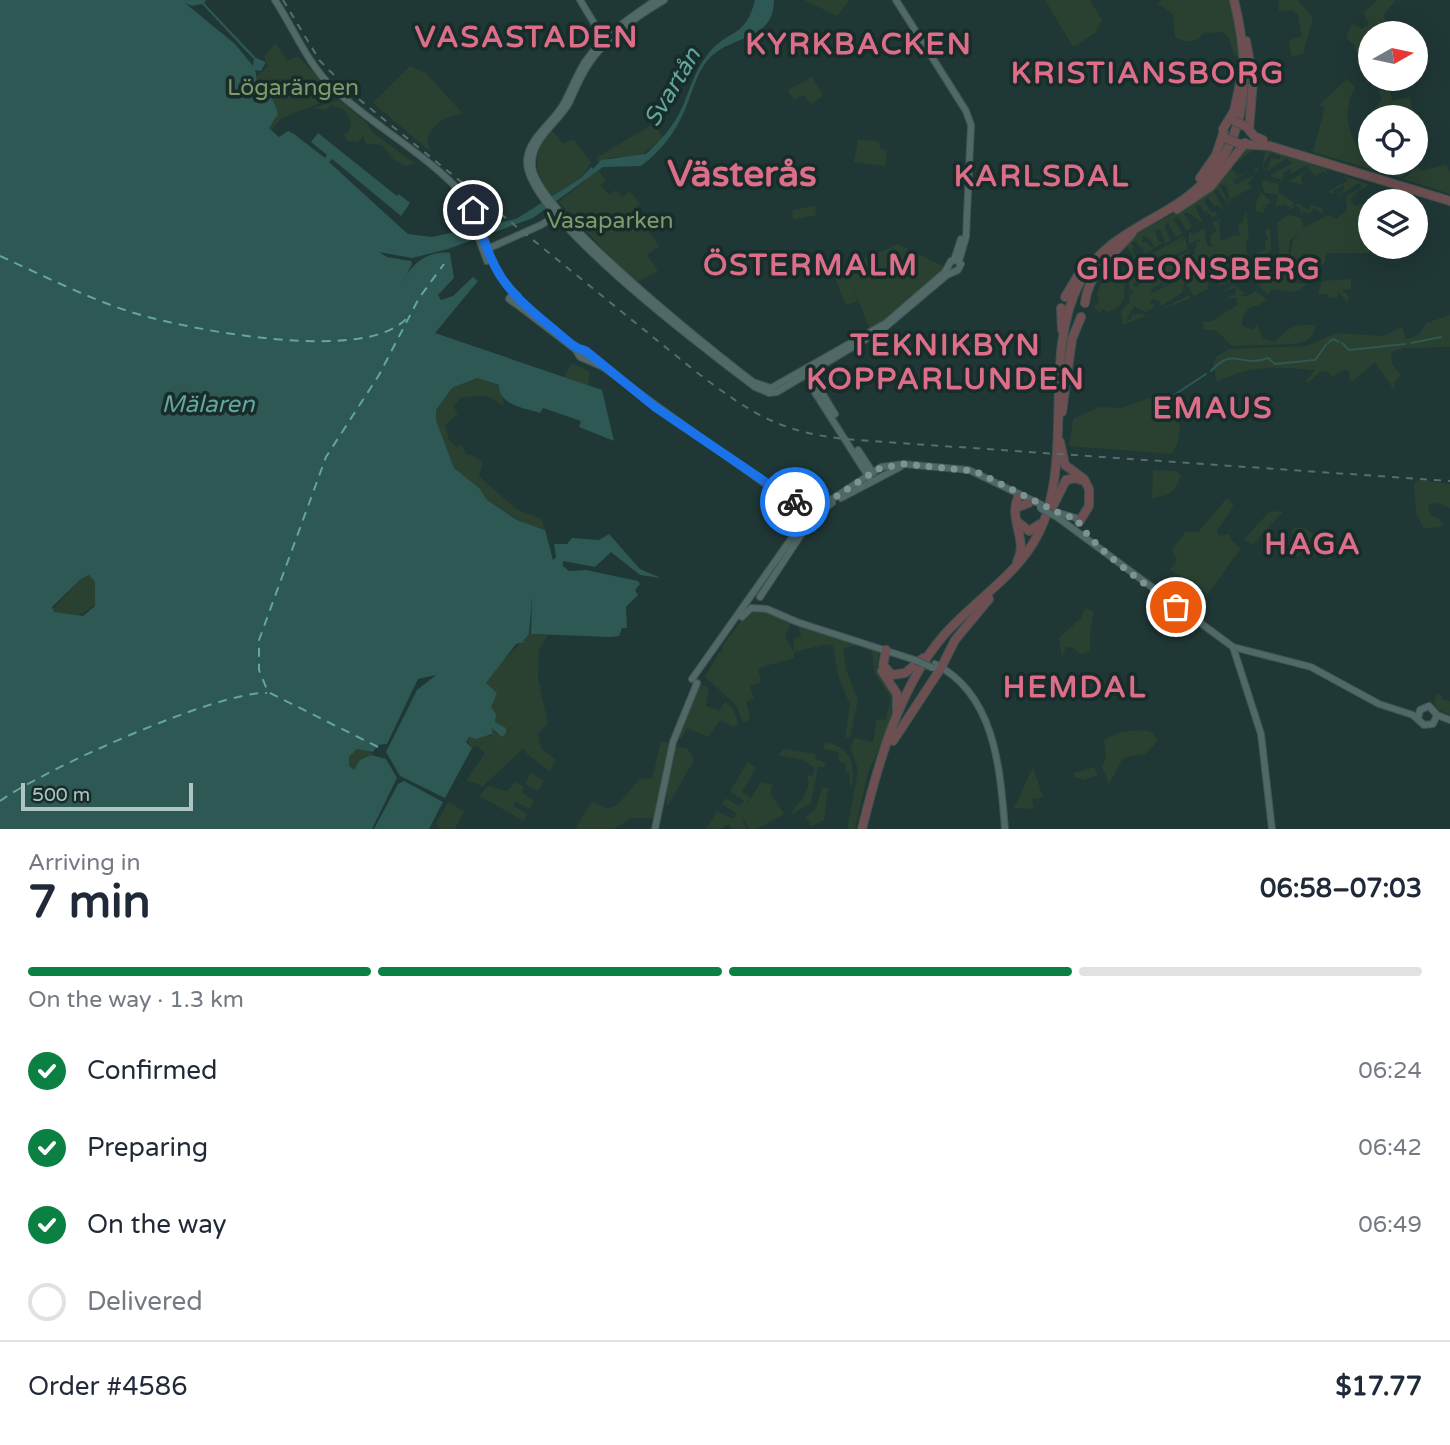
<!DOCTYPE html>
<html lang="en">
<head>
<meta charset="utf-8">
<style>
  body { margin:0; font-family:"Varela Round",sans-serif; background:#f2f2f3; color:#1f2937; height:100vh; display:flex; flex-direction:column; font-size:26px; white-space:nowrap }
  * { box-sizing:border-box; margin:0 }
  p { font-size:23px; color:#747a83 }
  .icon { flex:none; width:38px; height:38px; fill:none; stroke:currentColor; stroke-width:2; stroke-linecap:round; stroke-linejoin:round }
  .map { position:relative; height:829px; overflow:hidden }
  .drawer { display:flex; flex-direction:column; background:#fff; flex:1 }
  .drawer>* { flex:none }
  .needle { width:46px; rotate:81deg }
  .buttons { position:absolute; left:1358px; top:21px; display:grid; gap:14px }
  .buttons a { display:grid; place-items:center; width:70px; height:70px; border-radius:50%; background:#fff; box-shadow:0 7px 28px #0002; font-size:35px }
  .scale { position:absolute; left:21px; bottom:18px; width:172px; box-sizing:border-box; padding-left:7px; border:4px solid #acc5c3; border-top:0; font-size:19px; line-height:24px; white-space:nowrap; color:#acc5c3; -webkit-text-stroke:5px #182c2a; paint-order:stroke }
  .pin { position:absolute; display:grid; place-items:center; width:60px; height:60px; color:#fff; margin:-30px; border:4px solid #fff; border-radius:50%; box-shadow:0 2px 7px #0007 }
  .courier { position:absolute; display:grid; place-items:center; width:70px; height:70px; margin:-35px; border:5px solid #1a73e8; border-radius:50%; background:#fff; color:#222; box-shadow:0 2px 9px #0007 }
  .overview em { font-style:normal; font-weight:800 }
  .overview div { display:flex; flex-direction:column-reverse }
  .overview { display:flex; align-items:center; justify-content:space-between; height:119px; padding:0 28px }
  h1 { font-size:46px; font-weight:800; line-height:52px }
  .bar { display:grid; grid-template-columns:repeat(4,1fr); gap:10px 7px; align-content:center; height:84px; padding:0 28px }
  .bar i { height:9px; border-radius:5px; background:#e0e1e3 }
  .bar .on { background:#0b8043 }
  .bar p { grid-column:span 4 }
  .line { display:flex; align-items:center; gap:18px; padding:0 28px; border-top:2px solid #e0e1e3 }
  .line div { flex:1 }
  ol { padding:0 28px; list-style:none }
  li { display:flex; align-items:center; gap:21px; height:77px }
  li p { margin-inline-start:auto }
  li .icon { padding:7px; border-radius:50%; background:#0b8043; color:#fff; stroke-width:4 }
  li:last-child { color:#747a83 }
  li i { width:38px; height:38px; border:4px solid #e0e1e3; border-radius:50% }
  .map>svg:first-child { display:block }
  .green { fill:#2a4131; fill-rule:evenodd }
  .water { fill:#2d5854; fill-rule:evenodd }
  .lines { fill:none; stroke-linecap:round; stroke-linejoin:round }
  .stream { stroke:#2d5854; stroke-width:2 }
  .ferry { stroke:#63a59f; stroke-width:2; stroke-dasharray:9 7; stroke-linecap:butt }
  .major-casing { stroke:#3f5452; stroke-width:8 }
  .highway-casing { stroke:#3d5250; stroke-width:10 }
  .major { stroke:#506866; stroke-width:6 }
  .highway { stroke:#6e4f51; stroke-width:8 }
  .rail { stroke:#546f6d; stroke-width:2; stroke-dasharray:7 7; stroke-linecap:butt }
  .major-bridge-casing { stroke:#3f5452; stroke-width:8; stroke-linecap:butt }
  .highway-bridge-casing { stroke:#3d5250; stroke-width:10; stroke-linecap:butt }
  .major-bridge { stroke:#506866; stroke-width:6 }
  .highway-bridge { stroke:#6e4f51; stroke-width:8 }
  .done { stroke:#7b9391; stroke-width:7; stroke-dasharray:0 12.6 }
  .route { stroke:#1a73e8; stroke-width:9 }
  .labels { text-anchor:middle; stroke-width:7; stroke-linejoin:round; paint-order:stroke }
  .park-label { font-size:23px; fill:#809a6b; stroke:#182c2a }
  .water-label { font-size:24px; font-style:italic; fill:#63a59f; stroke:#182c2a }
  .district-label { font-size:30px; font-weight:bold; letter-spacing:2px; fill:#dc6e89; stroke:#182c2a }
  .town-label { font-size:37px; font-weight:bold; fill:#dc6e89; stroke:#182c2a }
</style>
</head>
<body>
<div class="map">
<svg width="1450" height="829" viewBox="0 0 1450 829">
  <rect width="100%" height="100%" fill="#1f3735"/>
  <!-- green -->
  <g class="green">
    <polygon points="804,0 849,0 849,1 837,16"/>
    <polygon points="1045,0 1090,0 1102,20 1095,33 1073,47"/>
    <path d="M1162 0H1230L1239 56 1234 55 1229 39 1223 32 1204 33C1194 43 1188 44 1175 37L1173 14 1157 3Z"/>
    <polygon points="1278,0 1297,0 1313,17 1303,54 1292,57 1288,41 1302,36 1298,15 1291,10 1279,12"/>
    <polygon points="1377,0 1396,0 1384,14 1386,30 1383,33 1370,33 1370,46 1359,58 1354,45 1346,38 1352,23 1362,29 1369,24 1363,13"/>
    <path d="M276 43 287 61 298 56 336 97 282 118 271 130 268 127 278 114C273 93 264 93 255 78L268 66 264 56Z"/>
    <path d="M410 66 426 73 463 114C445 116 434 122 427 139L431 152 373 103Z"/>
    <polygon points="812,77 823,96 811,104 803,95 794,100 788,90"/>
    <path d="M1347 79 1355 87C1342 112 1348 129 1360 153L1370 157V163H1414L1415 166 1401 178 1313 152 1325 107 1319 105Z"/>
    <polygon points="1390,89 1392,101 1410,97 1412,111 1404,117 1377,117 1375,108 1382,99 1378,91"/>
    <polygon points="339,100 367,123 372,132 413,162 412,164 406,166 394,160 382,145 366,144 363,136 358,142 347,141 344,134 349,132 351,121 344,110 331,105 326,110 313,108"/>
    <polygon points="655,123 663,138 639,157 612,157 598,162 596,158"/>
    <path d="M551 129 563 144 574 139 591 163 581 178 552 196C532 172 533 152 551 129Z"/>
    <polygon points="858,139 879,142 880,149 887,150 885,166 854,162"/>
    <path d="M1252 146 1259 148V150L1256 148 1231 167 1237 176 1258 167 1257 171 1253 169 1233 180 1235 185 1255 175 1248 183 1251 188 1230 199 1226 186 1219 184 1231 208 1217 189 1214 191 1224 211 1218 205 1215 207 1208 198 1204 200 1211 213 1215 211 1217 215 1213 218 1207 211 1204 212 1200 205 1195 206 1203 223 1187 212 1184 214 1192 227 1187 231 1178 216 1174 220 1182 234 1176 237 1168 223 1171 219 1164 226 1171 240 1165 243 1160 230H1155L1158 241 1163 242 1155 248 1148 237 1143 236 1141 243 1145 242 1153 249 1144 254 1142 245 1141 249 1137 242H1132L1134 248 1132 250 1137 257 1131 261 1134 257 1125 244 1113 256 1123 265 1128 264 1127 266 1110 261 1113 265 1103 268 1101 271 1115 266 1121 268 1116 267 1111 278 1103 282 1107 270 1101 271 1087 297C1098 241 1160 226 1200 197 1218 184 1230 166 1242 148Z"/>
    <polygon points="1265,149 1326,169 1327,175 1324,171 1305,181 1314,175 1311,170 1301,176 1303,185 1288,181 1310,170 1307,165 1290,174 1291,168 1283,173 1283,180 1270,176 1292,163 1286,158 1267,171 1271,158 1280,159 1280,156 1271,153 1264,163 1265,174 1263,166"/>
    <polygon points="1446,164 1450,172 1450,194 1403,179 1417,167 1423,171"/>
    <polygon points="598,170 606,180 600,185 609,195 616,190 622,197 630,191 640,204 633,211 659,246 647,255 658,271 639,281 632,280 559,202"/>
    <path d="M1344 176 1369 184C1361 193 1348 192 1351 207V200L1354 206 1361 204 1370 210 1369 253H1327L1324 264 1288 267 1293 240 1300 233 1290 240 1287 267 1280 269 1283 266 1280 264 1277 223 1288 215 1301 218 1304 228 1328 215 1336 219 1347 210 1346 198 1350 199 1346 196 1362 187 1359 183 1340 195 1335 194 1343 192 1344 185 1333 191 1334 194 1327 192 1347 181Z"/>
    <polygon points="1263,180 1279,184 1278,192 1295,203 1292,205 1294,207 1297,203 1309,210 1311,205 1322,208 1323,214 1314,208 1309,214 1303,210 1303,216 1298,206 1288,210 1290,207 1283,204 1280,207 1278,200 1279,206 1276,206 1278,194 1265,193 1262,185 1261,188"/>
    <polygon points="1261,192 1272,203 1267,204 1263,213 1256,211 1256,203"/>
    <polygon points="815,206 816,215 793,220 792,210"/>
    <polygon points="1246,210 1249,239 1246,240 1247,250 1243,252 1247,251 1249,273 1254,269 1255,273 1242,278 1247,274 1242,261 1234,263 1235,276 1240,278 1228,283 1225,271 1228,271 1229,281 1233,279 1232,271 1221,266 1222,281 1226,283 1214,289 1220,285 1217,282 1218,270 1211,267 1209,258 1205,262 1208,289 1194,296 1187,286 1191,255 1196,253 1193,251 1197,247 1195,242 1200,242 1199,239 1189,244 1189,232 1194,234 1204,228 1207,245 1211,247 1215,245 1211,245 1211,234 1217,231 1212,222 1222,219 1219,222 1220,238 1223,241 1234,235 1240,236 1238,224 1243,222"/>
    <polygon points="1270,228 1271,254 1270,250 1268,253 1270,258 1267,260 1259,256 1258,266 1257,252 1266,249 1265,240 1268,240 1265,231"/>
    <polygon points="1184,236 1184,238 1177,243 1185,239 1188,249 1163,261 1165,254 1153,260 1154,263 1162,261 1145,272 1189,251 1189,273 1186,275 1184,271 1171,279 1174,281 1167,282 1167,284 1161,288 1164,282 1150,290 1153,292 1146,296 1186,277 1182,293 1161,306 1160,301 1152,299 1150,305 1154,304 1154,308 1145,312 1134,306 1126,321 1131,319 1131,315 1143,313 1146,317 1189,295 1191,298 1123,325 1121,311 1130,302 1129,295 1134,292 1129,288 1129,280 1143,274 1144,279 1133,284 1135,287 1147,279 1143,273 1129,278 1131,265"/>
    <polygon points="898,244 947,268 901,309 870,330 851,281 858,301 846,305 831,269 843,265 845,267"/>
    <polygon points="1289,272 1291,283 1308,284 1296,292 1272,289 1268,294 1258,286 1270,278 1269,275"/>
    <polygon points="1125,279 1124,299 1118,308 1108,312 1101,308 1101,313 1093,307 1099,303 1097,293 1101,284"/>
    <polygon points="1351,279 1351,289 1342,290 1349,297 1347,302 1338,292 1337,297 1329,298 1328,294 1318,294 1322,281"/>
    <path d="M1233 285 1238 286 1240 291 1245 292 1242 296H1248L1255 291 1267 299 1259 305 1250 307 1243 316 1242 326 1253 330 1257 325 1263 338 1275 342C1288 327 1294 324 1316 325 1314 337 1307 342 1295 344L1232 346 1217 331 1203 329 1202 322 1212 321 1237 305V298H1225L1235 295 1237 287 1222 292Z"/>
    <path d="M1450 315V347L1406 348 1391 352 1392 364 1401 375 1394 383V390L1375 362 1353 381 1350 380 1349 371 1342 370 1332 377 1328 372 1321 371 1309 382H1305L1315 370C1276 367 1252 364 1217 382L1213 363 1217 356 1229 349 1307 346 1336 333 1383 336 1402 327 1406 339 1419 335 1426 323Z"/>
    <polygon points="572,363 590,372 588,386 564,377"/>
    <polygon points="477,378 500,386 504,406 487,396 462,397 453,406 458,414 445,425 449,440 457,447 461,444 467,455 473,455 483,462 479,476 516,509 542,519 545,530 518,520 487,500 454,468 436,420 436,410 452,388"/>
    <path d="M1166 392C1179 412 1186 433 1172 454L1069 446 1073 419 1099 407 1121 408Z"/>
    <polygon points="1153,470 1176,471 1181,476 1174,490 1164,496 1157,486 1163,496 1152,499"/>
    <polygon points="1419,480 1450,484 1450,508 1438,503 1428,505 1430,515 1440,519 1443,526 1424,529 1416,513 1414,484"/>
    <polygon points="1227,498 1234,506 1217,531 1219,536 1229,534 1232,541 1241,548 1208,594 1170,570 1177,561 1172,550 1185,532 1198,532"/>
    <polygon points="1270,511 1283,512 1252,545 1244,539"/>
    <polygon points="1295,527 1306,529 1325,541 1335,539 1340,547 1329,560 1321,553 1315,557 1306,549 1297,557 1292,554 1296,549 1291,543 1296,537 1291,532"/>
    <path d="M89 575 95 582 97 603C84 614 67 624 52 610L81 579Z"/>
    <path d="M1085 608 1094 612C1091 625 1089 639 1091 651L1080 654 1074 648 1066 647 1062 657 1059 638 1081 618Z"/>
    <path d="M751 609 767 610 880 651 877 665 895 693 894 716 868 773 855 829H847L858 770 850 746 855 738 873 742 877 719 885 720 891 698 875 674 872 651 859 645 843 648 846 670 858 700 850 738 845 737 850 705 838 675 833 646 828 644 794 652V658L758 668 761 683 750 686 754 699 746 702 750 719 743 723 736 705 705 677 719 652 723 651V645ZM791 623 798 625 801 636 794 639 793 651 785 637Z"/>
    <polygon points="529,634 548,635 539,650 538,678 548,723 538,734 541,748 556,760 550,771 527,754 524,748 481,788 481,785 466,781 485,753 477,746 472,748 467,740 470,736 476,739 487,735 493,737 492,728 502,736 501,725 495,722 491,706 491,689 486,684 496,668"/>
    <polygon points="701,685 709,688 706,706 719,711 725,702 733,708 739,725 733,727 720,720 708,737 687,728 681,739 675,737 698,686"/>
    <polygon points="1437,694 1442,695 1442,700 1450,701 1450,715 1437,709 1434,702"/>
    <polygon points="1142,730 1152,732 1158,741 1145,754 1123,758 1109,784 1102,767 1106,757 1104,740 1120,732"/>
    <polygon points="661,741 670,743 654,818 632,818 614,829 575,829 592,801 607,809 617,805 641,778 652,779"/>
    <path d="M825 742C852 747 856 766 851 790L849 773 845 772 846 763 839 762 838 752 823 749Z"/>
    <polygon points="678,747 687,748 694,760 667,807 666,781 672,751"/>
    <polygon points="357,749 369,750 373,755 358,763 354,771 349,766 349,757"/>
    <path d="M784 749 815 754V758L826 763 824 767H818L811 803 790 815C795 805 813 793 807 776L813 775 814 768 803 760 778 755Z"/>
    <polygon points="748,762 756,768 742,792 750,798 741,814 761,782 773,785 770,793 784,814 757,829 749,829 742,817 746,829 732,829 729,824 721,829 706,829 717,811 733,819 737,814 722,804 725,798 739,806 744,801 730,791"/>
    <polygon points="1033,767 1043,797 1032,799 1034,809 1014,808"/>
    <polygon points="1094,767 1098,775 1084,780 1074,777 1074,773"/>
    <polygon points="531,772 544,781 538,791 525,784"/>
    <polygon points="516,782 524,787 522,793 534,800 530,809 516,802 513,806 527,814 524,821 479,796 488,786 507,791"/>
    <polygon points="822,787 828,788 824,820 812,826 805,818 816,809"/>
    <polygon points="448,802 464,811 455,829 440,829 436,824"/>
  </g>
  <!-- water -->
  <g class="water">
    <path d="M0 0H206L204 3 256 58 266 62 261 71 255 70C258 76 254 81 259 85 270 94 274 99 278 114L269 128 279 137 288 131 294 134 325 158 327 155 311 142 318 133 397 196 399 194 410 203 401 216 332 159 329 162 399 226 408 234 432 237 516 219 581 178 591 167 593 169 601 160 646 154C661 140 673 127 682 108 690 89 695 70 708 54 728 28 745 40 755 0H774C774 39 737 35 714 54 697 68 693 92 684 112 675 133 659 153 641 166L603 167 533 218 448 249 412 258 379 252 387 257 411 261 412 264 402 284C410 264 428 250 450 253L454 278 438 295 441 300 453 296 473 277 478 281 435 333 602 390 614 441 579 427 581 421 543 408 540 413C524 408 498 405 499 385L477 378 452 388 436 410V420L454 468 479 488 487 500 517 520 545 530 553 560 556 557 554 544H567L572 538 599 540 609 534 640 569 661 578 640 575 611 552 595 567 563 561V566L569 571 586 570 638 581 640 584 635 590 638 595 626 607 627 628H622L619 636 611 637 531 634 532 597 529 634 523 641 525 642 516 644 486 683 497 693 491 707 496 714 495 722 506 728V733L502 737 492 728 493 737 492 734 476 739 469 737 466 742 472 748 445 798 400 776 386 752 417 690 436 675 418 679 387 744 378 745 373 752 357 749 349 757V766L354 770 360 760 371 755 386 759 397 778 372 829H0ZM185 3 192 6 202 4 247 52 254 59 253 66 235 44ZM89 575 95 582V606L83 616 54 612 52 607 81 579Z"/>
    <polygon points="404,781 443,802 429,829 374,829 398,784"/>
  </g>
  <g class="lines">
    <!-- stream -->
    <g class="stream">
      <polyline points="1328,343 1333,339 1339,342"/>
      <polyline points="1342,343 1349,350 1405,344"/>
      <polyline points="1411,343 1441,337"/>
      <path d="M1211 371C1234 345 1242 369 1268 358L1275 364 1315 360 1326 345"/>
      <polyline points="1174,395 1206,374"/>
    </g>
    <!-- ferry -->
    <g class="ferry">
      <path d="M0 256C49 278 100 305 152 318 206 332 365 362 406 319"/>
      <polyline points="378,747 268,692 259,670 259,640 326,457 379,375 419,298 444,264"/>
      <path d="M0 801C43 770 217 691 267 693"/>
    </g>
    <!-- major casing -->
    <g class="major-casing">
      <g id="major">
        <path d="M275 0C294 29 308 65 334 89 376 128 430 156 467 199 491 227 480 266 518 296L514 303 509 299 513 293"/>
        <polyline points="580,0 606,43"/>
        <path d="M656 0C631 17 602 36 585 62 576 76 571 91 563 105 552 124 527 139 527 162 527 216 709 352 755 387L769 393 777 392 883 329 947 275 958 270 961 264 956 260 951 261 945 272 886 323 771 388 753 382C713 351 533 209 532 165 531 138 557 124 569 103 575 90 580 77 588 65 606 37 636 17 664 0"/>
        <polyline points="896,0 966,111 971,125 966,237 959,261"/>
        <polyline points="476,231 487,261"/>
        <polyline points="487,249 541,225 558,214"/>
        <polyline points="954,260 961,239"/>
        <polyline points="515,303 575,349 580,357 585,359 588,354 583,349 579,354"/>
        <polyline points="585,359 603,367 811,517"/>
        <polyline points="808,370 835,414"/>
        <polyline points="807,372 812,388 870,479"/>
        <polyline points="858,450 873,473"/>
        <polyline points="841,498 900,467"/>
        <polyline points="1059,513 1076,518 1079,523"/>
        <polyline points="1057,517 1233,647 1311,667 1379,704 1413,715 1424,725 1433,724 1437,715"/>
        <polyline points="760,597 810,521 832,503"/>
        <polyline points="742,617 751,608 767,609 797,622 915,660"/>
        <polyline points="1233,647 1261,734 1272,829"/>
        <path d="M935 664C995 694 1000 768 1005 829"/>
        <polyline points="692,679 808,515 881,467 903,464 969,470 1042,505"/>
        <polyline points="1418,719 1420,710 1429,706 1437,715 1450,720"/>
        <polyline points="655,829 673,742 697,683"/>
      </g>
    </g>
    <!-- highway casing -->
    <g class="highway-casing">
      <g id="highway">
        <polyline points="1246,41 1253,80 1249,130"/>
        <polyline points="1247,127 1254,136 1263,140"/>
        <polyline points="1225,138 1223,129 1234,111 1241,79"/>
        <polyline points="1240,144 1270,146 1450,201"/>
        <polyline points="1200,178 1216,155 1223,134"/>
        <polyline points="1177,209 1211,186 1245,143"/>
        <polyline points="1065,297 1083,267"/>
        <path d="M1085 303C1089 270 1113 256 1132 233"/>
        <polyline points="1061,308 1062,330"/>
        <polyline points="1062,412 1072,339 1081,317"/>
        <polyline points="1060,442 1065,465 1084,479 1089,489 1089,506 1079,522"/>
        <polyline points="1053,506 1066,480 1075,478 1081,480"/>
        <polyline points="1018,507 1029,503"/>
        <polyline points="1018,522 1029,531 1040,524"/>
        <path d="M1017 562C1029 540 1008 521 1018 497"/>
        <polyline points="886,650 883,665 892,675 905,673 923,658"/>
        <polyline points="941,668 955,640 989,599"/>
        <polyline points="882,671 897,694 897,713"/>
        <polyline points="893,741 939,671"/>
        <path d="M862 829C878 764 899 687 944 635 978 596 1025 572 1044 521 1072 447 1043 352 1080 282 1100 244 1134 230 1169 209 1249 163 1254 81 1234 0"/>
      </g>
    </g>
    <!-- major -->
    <use href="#major" class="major"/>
    <!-- highway -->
    <use href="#highway" class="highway"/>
    <!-- rail -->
    <path class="rail" d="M283 0 320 61 355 96 695 371C753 415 782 434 856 440L1450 481"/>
    <!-- major-bridge casing -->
    <g class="major-bridge-casing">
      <g id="major-bridge">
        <polyline points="1040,508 1057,517"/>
        <polyline points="915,660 933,668"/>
      </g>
    </g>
    <!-- highway-bridge casing -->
    <g class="highway-bridge-casing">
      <g id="highway-bridge">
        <polyline points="1234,121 1247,127"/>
        <polyline points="1225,138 1240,144"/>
      </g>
    </g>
    <!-- major-bridge -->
    <use href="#major-bridge" class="major-bridge"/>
    <!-- highway-bridge -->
    <use href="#highway-bridge" class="highway-bridge"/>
  </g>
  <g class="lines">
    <!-- done -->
    <path class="done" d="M795 502 811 513 878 469 903 464 975 471 1061 514 1077 519C1089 546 1151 588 1176 607"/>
    <!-- route -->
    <path class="route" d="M473 210C495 273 499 285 551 327 562 336 573 348 586 351L655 407 795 502"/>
  </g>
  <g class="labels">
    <!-- park labels -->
    <g class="park-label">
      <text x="293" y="95">Lögarängen</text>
      <text x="610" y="228">Vasaparken</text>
    </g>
    <!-- water labels -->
    <g class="water-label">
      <text transform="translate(672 87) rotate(-59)" y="8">Svartån</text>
      <text x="208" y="412">Mälaren</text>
    </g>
    <!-- district labels -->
    <g class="district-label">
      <text x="527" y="47">VASASTADEN</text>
      <text x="859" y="54">KYRKBACKEN</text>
      <text x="1148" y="83">KRISTIANSBORG</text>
      <text x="1042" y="186">KARLSDAL</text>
      <text x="811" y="275">ÖSTERMALM</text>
      <text x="1199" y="279">GIDEONSBERG</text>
      <text x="946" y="355">TEKNIKBYN<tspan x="946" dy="34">KOPPARLUNDEN</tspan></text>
      <text x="1213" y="418">EMAUS</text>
      <text x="1313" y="554">HAGA</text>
      <text x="1075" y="697">HEMDAL</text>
    </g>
    <!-- town labels -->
    <g class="town-label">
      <text x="742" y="186">Västerås</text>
    </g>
  </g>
</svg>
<div class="buttons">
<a><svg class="needle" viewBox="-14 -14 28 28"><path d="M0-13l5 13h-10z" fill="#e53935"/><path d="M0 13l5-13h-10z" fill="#747a83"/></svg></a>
<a><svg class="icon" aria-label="locate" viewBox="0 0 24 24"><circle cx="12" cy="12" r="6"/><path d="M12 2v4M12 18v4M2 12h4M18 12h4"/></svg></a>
<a><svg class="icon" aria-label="layers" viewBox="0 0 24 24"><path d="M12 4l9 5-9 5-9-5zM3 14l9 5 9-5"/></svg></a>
</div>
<div class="scale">500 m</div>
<div class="pin" style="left:1176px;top:607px;background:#ea580c"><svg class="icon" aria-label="bag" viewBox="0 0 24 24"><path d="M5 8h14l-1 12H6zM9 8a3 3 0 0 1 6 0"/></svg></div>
<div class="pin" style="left:473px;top:210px;background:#1f2937"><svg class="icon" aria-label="home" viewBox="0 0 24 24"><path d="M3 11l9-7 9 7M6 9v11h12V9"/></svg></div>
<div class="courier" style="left:795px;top:502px"><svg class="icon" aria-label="bike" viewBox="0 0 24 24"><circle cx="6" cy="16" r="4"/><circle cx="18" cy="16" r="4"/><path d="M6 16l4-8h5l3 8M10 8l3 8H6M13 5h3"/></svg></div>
</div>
<section class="drawer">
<div class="overview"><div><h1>7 min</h1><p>Arriving in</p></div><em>06:58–07:03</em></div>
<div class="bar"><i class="on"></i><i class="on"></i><i class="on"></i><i></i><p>On the way · 1.3 km</p></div>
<ol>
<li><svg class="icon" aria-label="check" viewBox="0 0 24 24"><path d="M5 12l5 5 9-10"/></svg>Confirmed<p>06:24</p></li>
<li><svg class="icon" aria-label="check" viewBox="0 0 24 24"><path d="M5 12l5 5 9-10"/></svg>Preparing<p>06:42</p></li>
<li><svg class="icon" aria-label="check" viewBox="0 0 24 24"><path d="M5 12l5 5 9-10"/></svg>On the way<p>06:49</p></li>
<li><i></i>Delivered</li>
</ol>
<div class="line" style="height:91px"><div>Order #4586</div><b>$17.77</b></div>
</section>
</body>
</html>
